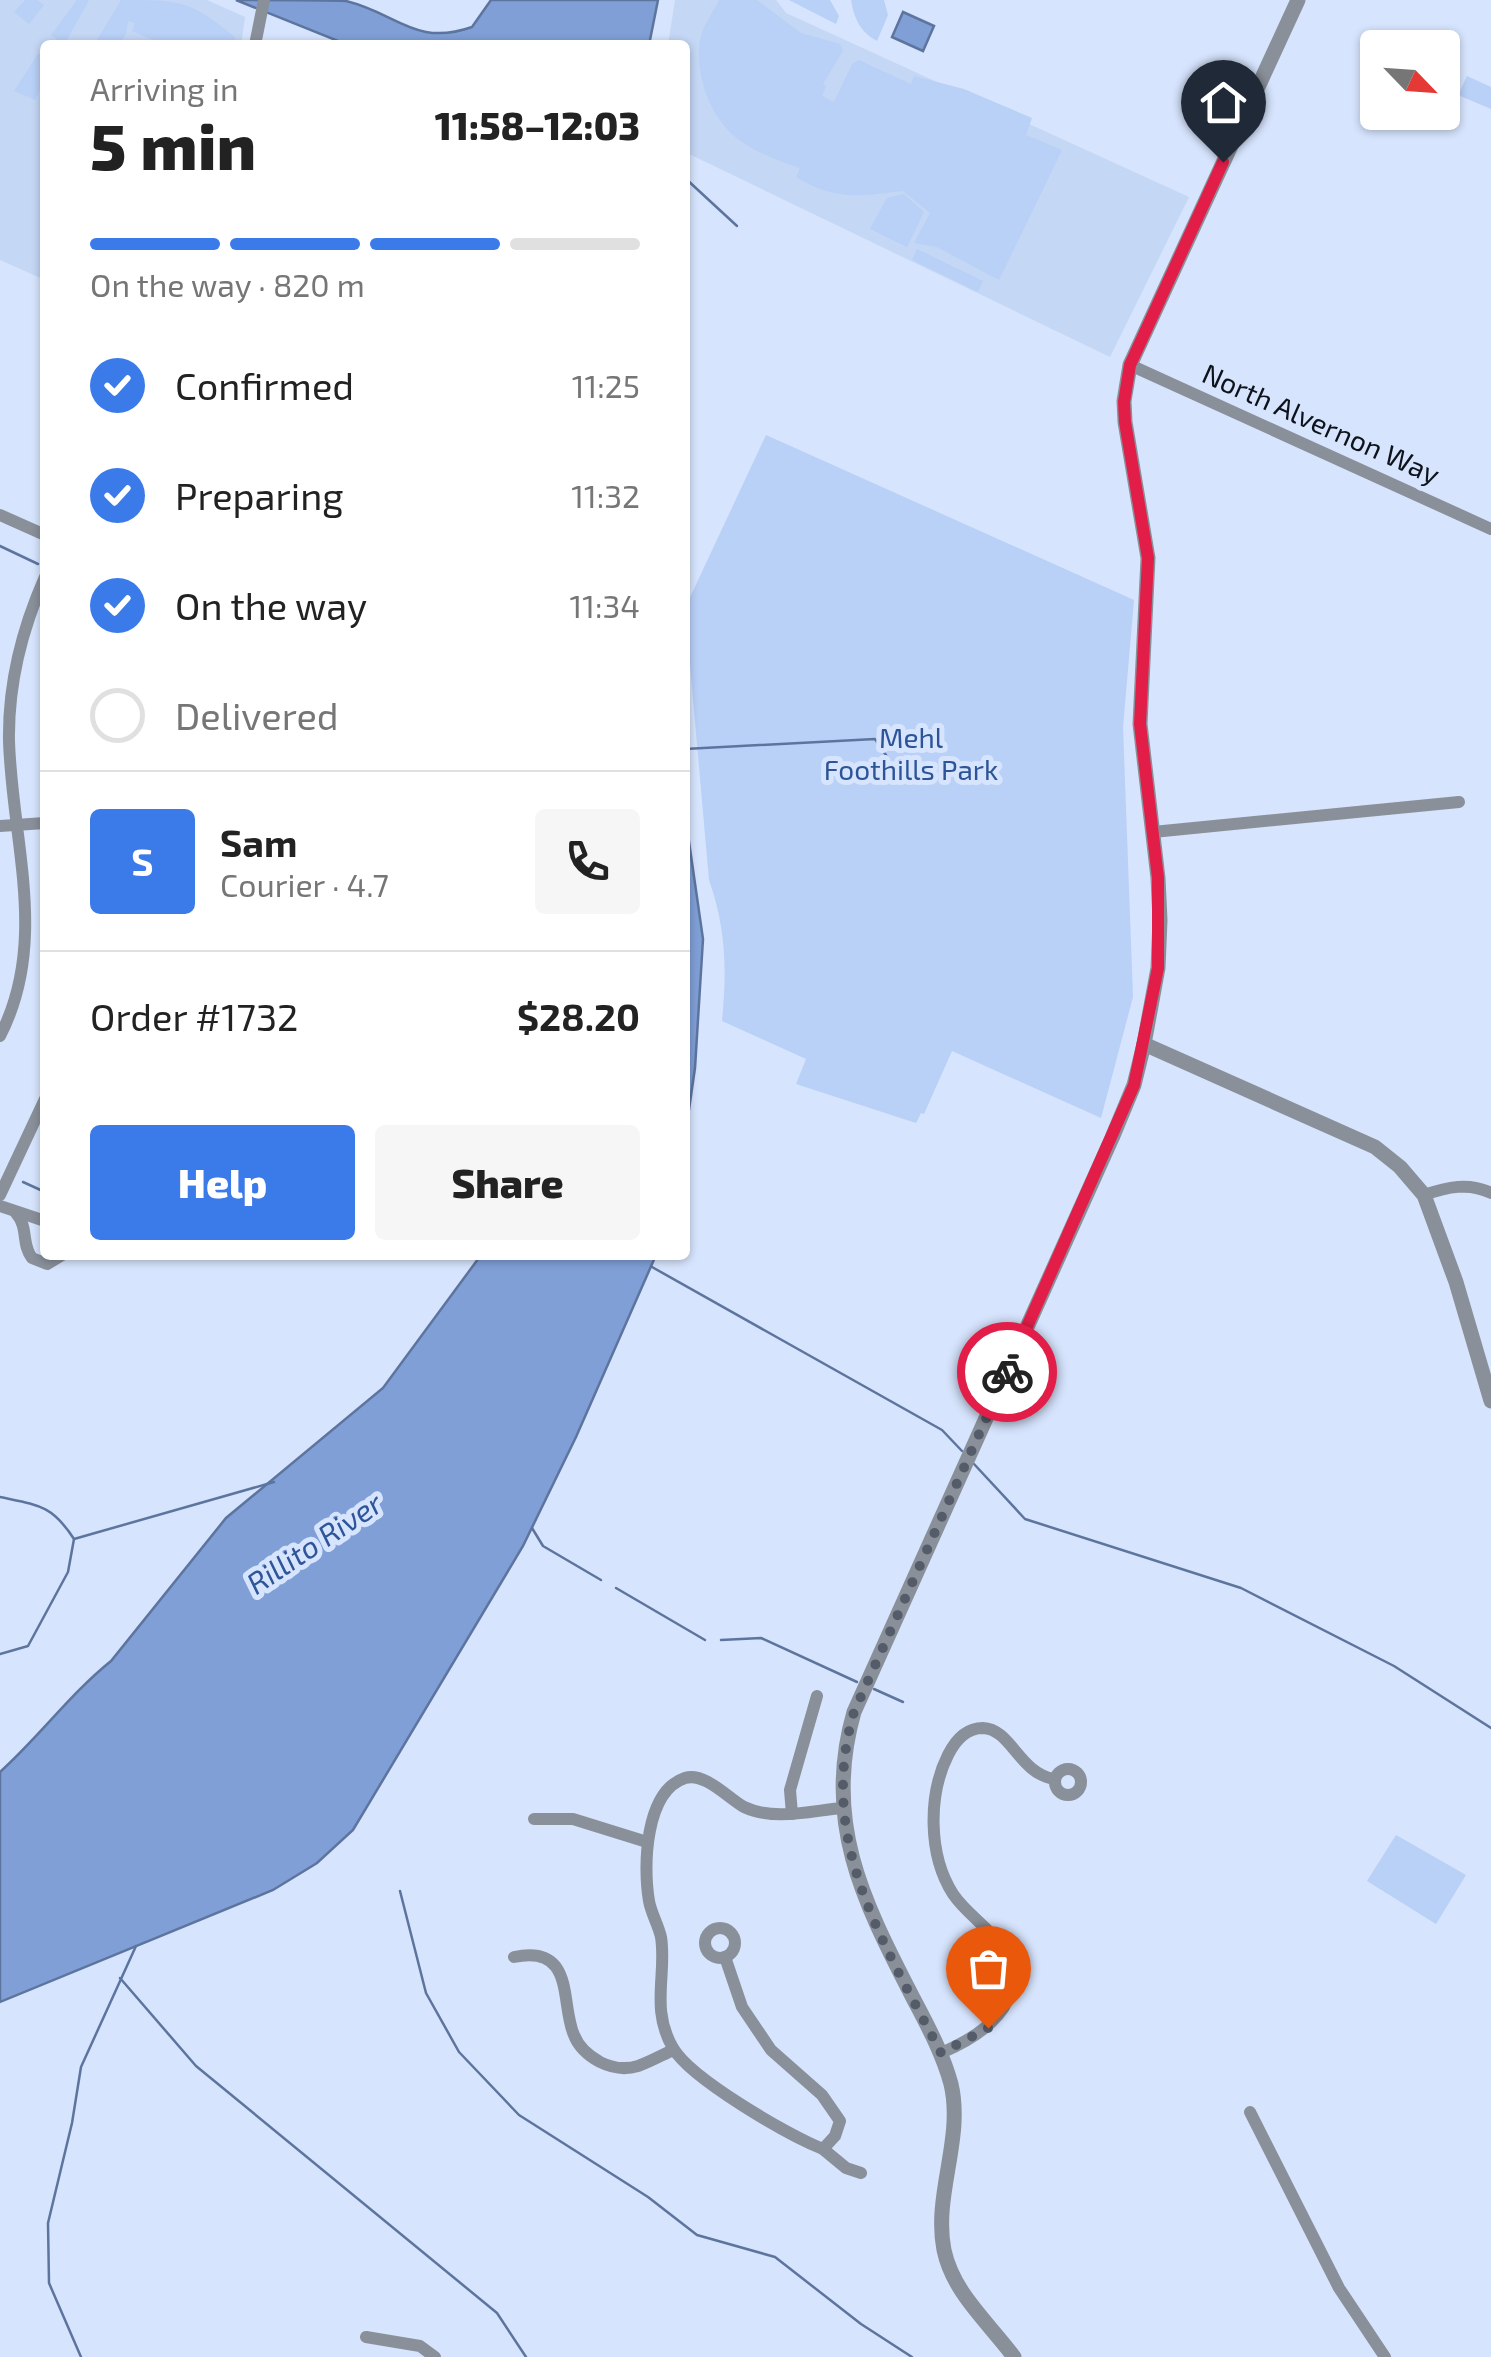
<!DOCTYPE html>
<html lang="en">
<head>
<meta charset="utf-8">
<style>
  body { margin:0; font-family:"Exo 2",sans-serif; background:#f6f6f6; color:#222; height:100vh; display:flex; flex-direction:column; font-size:38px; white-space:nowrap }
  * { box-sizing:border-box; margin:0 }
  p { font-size:32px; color:#767676 }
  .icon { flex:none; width:55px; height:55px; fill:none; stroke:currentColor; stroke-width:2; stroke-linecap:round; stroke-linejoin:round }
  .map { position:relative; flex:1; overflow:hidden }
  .panel { position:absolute; left:40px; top:40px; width:650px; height:1220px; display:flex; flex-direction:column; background:#fff; border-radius:10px; box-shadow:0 2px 8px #0004 }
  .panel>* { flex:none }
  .needle { width:65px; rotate:115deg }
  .buttons { position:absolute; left:1360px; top:30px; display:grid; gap:20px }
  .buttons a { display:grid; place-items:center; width:100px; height:100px; border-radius:10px; background:#fff; box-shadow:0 2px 8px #0004; font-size:50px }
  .pin { position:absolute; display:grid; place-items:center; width:85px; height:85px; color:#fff; margin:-102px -42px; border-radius:50% 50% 50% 0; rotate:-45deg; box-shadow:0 0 10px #0007 }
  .pin .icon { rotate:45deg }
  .courier { position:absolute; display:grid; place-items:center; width:100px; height:100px; margin:-50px; border:8px solid #e11d48; border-radius:50%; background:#fff; color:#222; box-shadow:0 2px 12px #0007 }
  .overview em { font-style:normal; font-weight:800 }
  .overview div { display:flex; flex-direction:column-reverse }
  .overview { display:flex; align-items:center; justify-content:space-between; height:170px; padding:0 50px }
  h1 { font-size:65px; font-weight:800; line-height:75px }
  .bar { display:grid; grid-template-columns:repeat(4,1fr); gap:15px 10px; align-content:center; height:120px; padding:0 50px }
  .bar i { height:12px; border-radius:8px; background:#e0e0e0 }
  .bar .active { background:#3b7be9 }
  .bar p { grid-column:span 4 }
  .line { display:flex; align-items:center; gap:25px; padding:0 50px; border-top:2px solid #e0e0e0 }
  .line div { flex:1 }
  .round { display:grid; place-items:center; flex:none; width:105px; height:105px; border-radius:10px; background:#f6f6f6 }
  ol { padding:0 50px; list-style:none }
  li { display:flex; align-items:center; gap:30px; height:110px }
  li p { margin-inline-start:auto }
  li .icon { padding:10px; border-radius:50%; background:#3b7be9; color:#fff; stroke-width:4 }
  li:last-child { color:#767676 }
  li i { width:55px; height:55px; border:5px solid #e0e0e0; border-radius:50% }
  .action { display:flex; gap:20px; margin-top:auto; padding:20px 50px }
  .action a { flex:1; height:115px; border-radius:10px; background:#3b7be9; color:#fff; font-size:40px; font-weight:800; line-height:115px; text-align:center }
  .action a+a { background:#f6f6f6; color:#222 }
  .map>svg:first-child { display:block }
  .built { fill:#c4d7f5 }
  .green { fill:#b9d0f7 }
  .water { fill:#7f9fd6; stroke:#5d759e; stroke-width:2.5 }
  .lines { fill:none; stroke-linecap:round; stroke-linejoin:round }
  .stream { stroke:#5d759e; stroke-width:2.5 }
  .minor { stroke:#8a909a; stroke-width:12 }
  .tertiary { stroke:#8a909a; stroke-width:15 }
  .done { stroke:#545c6a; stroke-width:10; stroke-dasharray:0 18 }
  .route { stroke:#e11d48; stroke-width:12 }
  .labels { text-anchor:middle; stroke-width:10; stroke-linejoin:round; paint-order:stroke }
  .street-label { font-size:28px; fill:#0e131b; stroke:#d6e4fd }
  .park-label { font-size:28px; fill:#2d5497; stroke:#d6e4fd }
  .water-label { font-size:30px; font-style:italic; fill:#2e5598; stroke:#d6e4fd }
</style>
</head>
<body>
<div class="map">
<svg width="1491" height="2357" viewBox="0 0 1491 2357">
  <rect width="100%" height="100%" fill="#d6e4fd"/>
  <!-- built -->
  <g class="built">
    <polygon points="0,0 207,0 245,17 241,45 45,45 45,280 0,260"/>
    <polygon points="675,0 776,0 786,13 1189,197 1110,357 685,152 685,45 668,45"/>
  </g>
  <!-- green -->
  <g class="green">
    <polygon points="25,0 37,0 44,5 29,24 14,12"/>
    <polygon points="77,0 89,0 64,45 51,35"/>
    <path d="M121 0C182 0 189 0 236 38L232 45H164L132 31 135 23 128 21 126 34 119 45H94Z"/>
    <path d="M719 0H757L801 33 840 44 843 51 823 84 826 86 822 96 834 102 852 64 859 60 911 84 914 76 964 89 1032 118 1026 135 1062 150 999 280 937 247 914 243 930 213 903 191C861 196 835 201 796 177L800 168C781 162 758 153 742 142 710 121 693 72 701 36 704 24 714 11 719 0Z"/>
    <polygon points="789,0 830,0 839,16 836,24"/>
    <path d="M851 0H884L888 15 877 41C860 32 854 18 851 0Z"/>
    <polygon points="38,54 45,57 45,79 35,100 14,91"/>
    <polygon points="1467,76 1491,87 1491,109 1458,95"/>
    <polygon points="904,194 924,212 907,247 870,229 887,198"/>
    <polygon points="917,249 983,281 978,292 912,260"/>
    <path d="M766 435 1134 600 1123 727 1133 997 1101 1118 952 1051 924 1114 921 1113 916 1123 796 1084 806 1059 722 1021C727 971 726 928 709 880L685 608Z"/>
    <polygon points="1396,1835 1466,1875 1436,1924 1367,1881"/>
  </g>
  <!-- water -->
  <g class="water">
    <path d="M236 0C266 0 320 0 346 1 397 13 415 47 472 27L491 0H658L649 45H348Z"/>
    <polygon points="903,12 934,26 923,51 892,37"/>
    <polygon points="685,814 703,939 695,1068 685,1137"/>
    <path d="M481 1255H656L576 1437 523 1546 353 1830 317 1863 273 1890 0 2002V1772C39 1737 70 1694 111 1661L226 1518 383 1388Z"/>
  </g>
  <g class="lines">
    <!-- stream -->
    <g class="stream">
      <polyline points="685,178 737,226"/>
      <polyline points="0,546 38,564"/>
      <polyline points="685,749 875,739 888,758 891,773"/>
      <polyline points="23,1182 45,1192"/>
      <polyline points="179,1255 184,1255"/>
      <polyline points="652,1267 942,1430 962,1451"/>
      <polyline points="974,1464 1025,1519 1241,1588 1394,1666 1491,1728"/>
      <path d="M0 1497C38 1505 52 1505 74 1539L68 1572 28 1646 0 1654"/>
      <polyline points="532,1528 543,1546 601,1580"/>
      <polyline points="74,1539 274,1482"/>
      <polyline points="616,1588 705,1640"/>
      <polyline points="721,1640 761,1638 857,1682"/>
      <polyline points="874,1689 903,1702"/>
      <polyline points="400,1891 426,1993 459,2052 519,2115 648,2197 697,2235 775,2257 861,2324 912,2357"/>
      <polyline points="120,1978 196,2066 497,2313 526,2357"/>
      <polyline points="81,2357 49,2283 48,2223 72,2123 81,2067 136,1946"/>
    </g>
    <!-- minor -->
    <g class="minor">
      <polyline points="255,45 264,0"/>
      <polyline points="1130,365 1491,529"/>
      <polyline points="0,515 45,535"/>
      <polyline points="0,826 45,823"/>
      <polyline points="1153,832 1459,802"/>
      <path d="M0 1036C49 941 12 842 9 741 8 684 22 629 45 577"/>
      <polyline points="0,1195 45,1099"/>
      <path d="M1424 1195C1447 1187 1469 1182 1491 1193"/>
      <polyline points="0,1206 45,1221"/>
      <path d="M16 1213C29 1228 21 1244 32 1258L47 1264 62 1255"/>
      <circle cx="1068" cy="1782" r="13"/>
      <polyline points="792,1814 790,1790 817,1696"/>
      <polyline points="534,1819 573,1819 647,1842"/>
      <circle cx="720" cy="1943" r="15"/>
      <path d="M514 1957C576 1944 560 2004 574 2035 579 2048 589 2056 600 2062 612 2068 625 2070 638 2066 650 2062 662 2055 673 2050"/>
      <path d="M725 1957 742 2007 771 2050 822 2095 840 2121 835 2136 823 2149C788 2135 691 2079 673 2048 650 2009 667 1974 661 1937 658 1924 651 1913 649 1901 643 1866 645 1791 685 1778 705 1772 728 1798 744 1807 774 1821 810 1811 841 1808"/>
      <path d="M941 2053C981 2036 1032 2003 1004 1951 992 1929 967 1915 953 1894 928 1855 928 1795 948 1755 955 1741 966 1728 983 1728 1011 1729 1019 1773 1054 1779"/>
      <polyline points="1250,2112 1339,2288 1385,2357"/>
      <polyline points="823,2149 846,2168 861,2173"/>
      <polyline points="366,2337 420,2346 435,2357"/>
    </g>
    <!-- tertiary -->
    <g class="tertiary">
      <polyline points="1144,1044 1375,1147 1400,1167 1424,1195 1456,1282 1491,1401"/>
      <path d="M1014 2357C989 2323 953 2293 944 2250 933 2195 964 2139 951 2084 942 2051 926 2023 911 1994 862 1899 823 1820 854 1712L1112 1138 1134 1085 1144 1044 1158 968 1160 920 1158 878 1140 724 1148 558 1125 422 1124 401 1130 365 1298 0"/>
    </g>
  </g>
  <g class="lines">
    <!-- done -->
    <path class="done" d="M988 2028 941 2053C884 1943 816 1841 854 1712L1007 1372"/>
    <!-- route -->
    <polyline class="route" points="1007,1372 1134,1085 1158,968 1158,878 1140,724 1148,558 1125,422 1124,402 1130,365 1223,162"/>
  </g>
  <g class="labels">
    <!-- street labels -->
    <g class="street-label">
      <text transform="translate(1321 424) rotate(24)" y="10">North Alvernon Way</text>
    </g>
    <!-- park labels -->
    <g class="park-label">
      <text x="911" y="748">Mehl<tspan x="911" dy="32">Foothills Park</tspan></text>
    </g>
    <!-- water labels -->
    <g class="water-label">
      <text transform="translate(315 1544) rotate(-34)" y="10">Rillito River</text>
    </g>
  </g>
</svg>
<div class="buttons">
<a><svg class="needle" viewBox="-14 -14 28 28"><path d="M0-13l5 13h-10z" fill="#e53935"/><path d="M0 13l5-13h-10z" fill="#767676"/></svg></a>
</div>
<div class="pin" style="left:988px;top:2028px;background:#ea580c"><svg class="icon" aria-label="bag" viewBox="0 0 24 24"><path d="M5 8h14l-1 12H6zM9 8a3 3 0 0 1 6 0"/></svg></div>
<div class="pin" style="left:1223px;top:162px;background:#1f2937"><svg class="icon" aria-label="home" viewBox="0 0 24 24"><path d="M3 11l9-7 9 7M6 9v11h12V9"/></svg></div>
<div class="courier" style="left:1007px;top:1372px"><svg class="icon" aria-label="bike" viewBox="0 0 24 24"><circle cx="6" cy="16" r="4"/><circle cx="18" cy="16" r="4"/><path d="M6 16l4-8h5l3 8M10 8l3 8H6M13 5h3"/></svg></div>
<section class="panel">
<div class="overview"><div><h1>5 min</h1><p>Arriving in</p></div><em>11:58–12:03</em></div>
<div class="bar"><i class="active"></i><i class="active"></i><i class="active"></i><i></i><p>On the way · 820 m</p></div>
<ol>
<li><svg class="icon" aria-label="check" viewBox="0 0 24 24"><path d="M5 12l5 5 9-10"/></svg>Confirmed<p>11:25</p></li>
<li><svg class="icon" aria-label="check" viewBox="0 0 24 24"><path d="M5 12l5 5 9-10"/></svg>Preparing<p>11:32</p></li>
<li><svg class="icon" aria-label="check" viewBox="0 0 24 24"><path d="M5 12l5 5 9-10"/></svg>On the way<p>11:34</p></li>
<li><i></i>Delivered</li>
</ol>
<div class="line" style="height:180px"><b class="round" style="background:#3b7be9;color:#fff">S</b><div><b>Sam</b><p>Courier · 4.7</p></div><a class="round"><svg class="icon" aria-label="phone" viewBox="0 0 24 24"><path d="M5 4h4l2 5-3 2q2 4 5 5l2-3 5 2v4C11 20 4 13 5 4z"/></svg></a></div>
<div class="line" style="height:130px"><div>Order #1732</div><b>$28.20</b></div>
<div class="action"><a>Help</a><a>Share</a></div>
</section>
</div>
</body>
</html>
